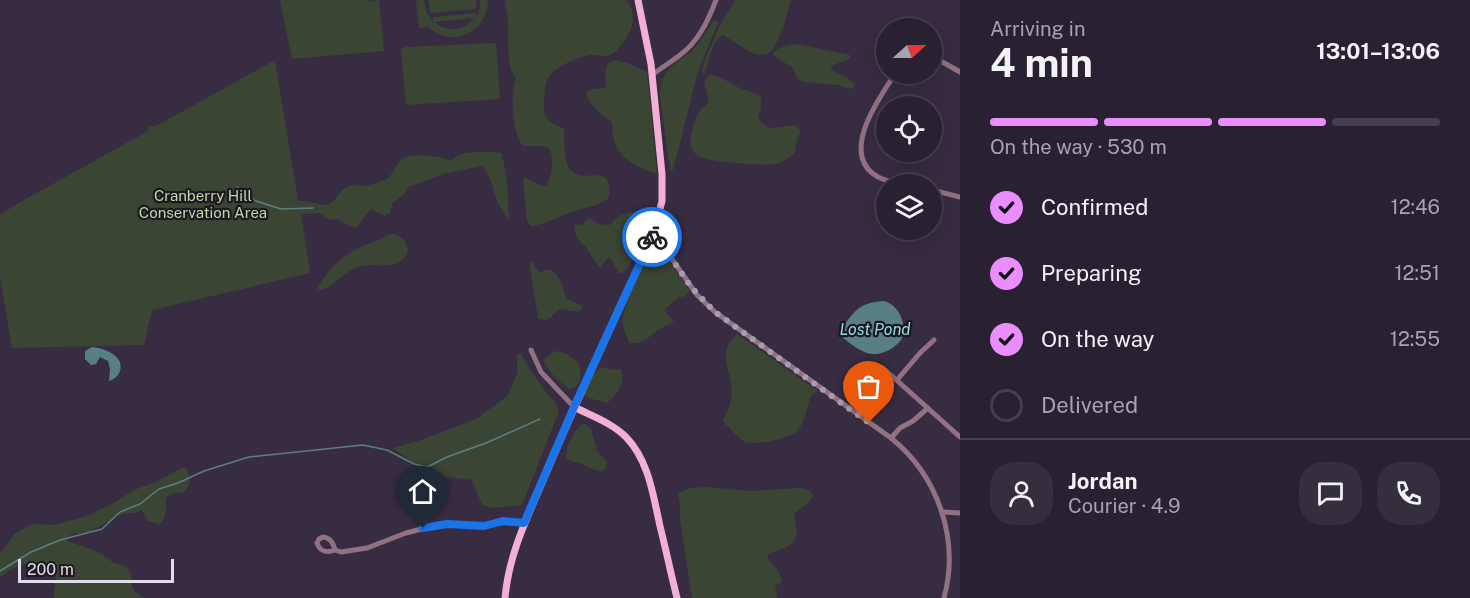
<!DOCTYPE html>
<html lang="en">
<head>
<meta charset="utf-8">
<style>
  body { margin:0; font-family:"Public Sans",sans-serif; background:#352e3d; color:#f1f3f6; height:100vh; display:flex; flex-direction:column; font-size:22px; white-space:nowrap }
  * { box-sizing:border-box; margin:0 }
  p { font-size:20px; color:#a5a3ab }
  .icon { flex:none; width:33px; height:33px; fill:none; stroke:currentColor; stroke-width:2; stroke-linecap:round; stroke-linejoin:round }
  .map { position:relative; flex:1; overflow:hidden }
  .sheet { display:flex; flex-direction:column; background:#292131; width:510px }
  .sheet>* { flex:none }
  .needle { width:39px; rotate:69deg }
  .fabs { position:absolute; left:876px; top:18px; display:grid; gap:12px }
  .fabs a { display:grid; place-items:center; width:66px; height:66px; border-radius:50%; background:#292131; box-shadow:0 6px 24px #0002,0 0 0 2px #453e4d; font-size:30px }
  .scale { position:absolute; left:18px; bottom:15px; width:156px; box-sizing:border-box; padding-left:6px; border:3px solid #e2dbe9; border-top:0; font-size:16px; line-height:21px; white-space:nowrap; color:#e2dbe9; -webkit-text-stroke:4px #1c1721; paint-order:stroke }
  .pin { position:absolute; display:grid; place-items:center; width:51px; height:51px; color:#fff; margin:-62px -26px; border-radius:50% 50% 50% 0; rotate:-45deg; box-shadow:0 0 6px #0007 }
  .pin .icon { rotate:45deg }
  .courier { position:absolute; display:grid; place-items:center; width:60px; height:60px; margin:-30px; border:4px solid #1a73e8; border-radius:50%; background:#fff; color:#222; box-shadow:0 2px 8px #0007 }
  .headline em { font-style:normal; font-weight:700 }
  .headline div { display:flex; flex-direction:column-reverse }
  .headline { display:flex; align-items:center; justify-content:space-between; height:102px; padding:0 30px }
  h1 { font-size:39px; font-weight:700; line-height:45px }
  .bar { display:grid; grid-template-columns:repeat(4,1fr); gap:9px 6px; align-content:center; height:72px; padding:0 30px }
  .bar i { height:8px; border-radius:4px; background:#453e4d }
  .bar .on { background:#ea8dfd }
  .bar p { grid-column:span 4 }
  .line { display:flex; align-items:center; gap:15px; padding:0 30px; border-top:2px solid #453e4d }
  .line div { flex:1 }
  .round { display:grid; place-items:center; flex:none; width:63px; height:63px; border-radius:24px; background:#352e3d }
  ol { padding:0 30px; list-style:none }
  li { display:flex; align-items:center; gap:18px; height:66px }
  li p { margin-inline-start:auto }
  li .icon { padding:6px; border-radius:50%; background:#ea8dfd; color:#111; stroke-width:4 }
  li:last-child { color:#a5a3ab }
  li i { width:33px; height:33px; border:3px solid #453e4d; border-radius:50% }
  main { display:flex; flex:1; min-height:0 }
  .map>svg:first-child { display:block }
  .green { fill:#3b4534; fill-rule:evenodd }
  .water { fill:#588084 }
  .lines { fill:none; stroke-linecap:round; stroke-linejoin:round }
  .stream { stroke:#588084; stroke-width:1.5 }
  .minor { stroke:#927182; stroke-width:5 }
  .major { stroke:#f2b0d4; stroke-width:7 }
  .done { stroke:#a69eae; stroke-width:6; stroke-dasharray:0 10.8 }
  .route { stroke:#1a73e8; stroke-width:8 }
  .labels { text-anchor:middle; stroke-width:4.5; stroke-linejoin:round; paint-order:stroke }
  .park-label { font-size:15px; fill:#bedaa8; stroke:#1c1721 }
  .water-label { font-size:16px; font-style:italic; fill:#92dde4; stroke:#1c1721 }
</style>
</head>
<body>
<main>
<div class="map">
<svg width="960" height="598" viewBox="0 0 960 598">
  <rect width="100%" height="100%" fill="#372c41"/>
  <!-- green -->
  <g class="green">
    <polygon points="280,0 368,0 369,2 379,0 384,51 292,59"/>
    <path d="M416 0H424C425 8 427 15 433 21V17L475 13 476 17 480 8V0H488C487 33 453 49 428 27L419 28ZM475 18C463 31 448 33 434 22Z"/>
    <polygon points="429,0 476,0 476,9 430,13"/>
    <path d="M505 0H626C639 15 632 33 620 46 617 50 615 53 610 55 604 57 598 55 591 55 579 56 558 66 550 75 545 81 545 91 544 98 544 107 542 117 552 123 556 125 560 126 564 129 565 142 562 165 574 173 584 181 607 167 609 186 610 191 610 194 608 199 597 207 584 207 572 212 558 216 545 225 531 226L527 221 523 180 525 178C532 179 537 186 546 186 551 179 556 155 548 148 544 145 528 147 523 146 512 133 510 94 516 78 505 67 509 35 508 20 507 13 505 7 505 0Z"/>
    <path d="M735 0H791L783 28 781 32 774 48 767 54 758 55 750 52 723 35C711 41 709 62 704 74L702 73 705 60 719 27Z"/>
    <path d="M714 20 718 21V23L698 71 675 163 673 170 670 171 660 96C659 79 666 71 679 60 683 57 687 55 691 52 700 42 707 31 714 20Z"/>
    <polygon points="496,43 500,99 406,105 401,50 405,47"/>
    <path d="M798 44 850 55 851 58 831 66 832 70C840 76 849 76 855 85L853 88 849 89 838 85 804 82 798 79 792 67 775 57 773 53C779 46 789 45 798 44Z"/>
    <path d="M275 60 298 201C307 199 323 208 329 204 338 199 339 189 349 186 354 184 358 186 363 186 370 185 384 182 389 177 396 170 396 161 406 157 413 154 436 156 443 158 447 159 447 161 452 160 455 159 456 156 460 155 467 151 492 151 501 153 508 171 508 201 509 220 505 215 501 209 498 203 493 190 492 176 482 166L447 173 408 187 405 193 392 204 390 213 384 216 371 209 357 227H351L337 219 330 220 319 213 301 214 310 273 152 310 144 345 12 348 0 277V215L15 205 148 131V126H156Z"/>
    <path d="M615 60 630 64 647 72 657 172 655 173C641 170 622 159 616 146 612 138 613 129 612 122 602 115 589 105 586 93 592 86 600 91 606 87L605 72 608 63Z"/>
    <path d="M709 75C722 75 731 85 742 89 749 92 755 92 761 97V109L758 116C766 137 782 123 797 126L801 132C800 134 798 137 797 140 795 147 798 150 791 156 787 160 779 163 774 164 762 166 711 162 700 157 696 155 693 152 691 147 689 137 694 119 700 111 703 107 706 106 709 101L704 82Z"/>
    <path d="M631 212H635C636 219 633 224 632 231 629 249 639 258 623 273H619L610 257 607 259 601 268 596 263 586 247 577 238 574 230 575 224 582 225 589 218 599 224 610 225 619 216Z"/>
    <path d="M391 234C402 234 407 241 408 251 400 272 378 263 361 266 344 270 335 288 320 290L317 288 328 272 342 258 360 247 371 243Z"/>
    <path d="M654 249H658L663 252 690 291 683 298 680 296 664 310 674 321C669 325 665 326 660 329 647 337 647 344 629 343L624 329 622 319 628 299 649 253Z"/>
    <path d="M532 262 538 271 542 272 545 270H552C564 283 561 284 567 299L583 306 579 312 560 309C551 315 550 324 538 318L530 269V263Z"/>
    <path d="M737 334 818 391 812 394C806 406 807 419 798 430 791 438 753 447 743 441 740 439 726 425 723 421 727 412 731 403 732 393 732 369 715 355 737 334Z"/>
    <path d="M558 351 567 354 579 363C581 372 582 380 576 387L570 389C558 382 549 372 543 360L554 352Z"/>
    <path d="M521 353C526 365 535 376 542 387 548 395 556 401 559 411L522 505 492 508 482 505 472 480 440 476 415 464 393 448 418 441 476 419 507 396 517 374V354Z"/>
    <path d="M605 367 611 370 621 369C626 381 617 396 607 403L585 397 584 394C588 384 594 369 605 367Z"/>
    <path d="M584 423 591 429 597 451 607 462C605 479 590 467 582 464 576 462 572 462 566 459 565 448 574 429 584 423Z"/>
    <path d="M182 468H186C191 478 192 484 184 492L171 494 166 498C166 507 167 519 159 524L148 521 143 512 141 510 135 513 122 514 89 532 72 534 67 538 68 542C81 545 92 549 103 555 107 558 111 562 115 563 120 565 123 564 127 568 138 580 122 587 145 598H54C52 590 60 578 53 570 52 569 50 568 49 568 32 559 13 565 0 578V552L4 549 14 534 28 526 32 524 54 525 87 516 112 504 134 490 158 481Z"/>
    <path d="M706 487 751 491 800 488C806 489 811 489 813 496 809 505 799 507 794 515 797 531 801 541 782 549 777 551 773 551 768 554V559L778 570 782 580 781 583 775 586 777 598H692L680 520V505L678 495C686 486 696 488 706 487Z"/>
  </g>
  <!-- water -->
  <g class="water">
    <path d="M883 301C897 303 906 321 903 335 900 346 884 355 872 354 862 353 851 344 843 338L841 330C854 311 859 303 883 301Z"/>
    <path d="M92 347C104 348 125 356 120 371 118 376 115 379 109 381L110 369 108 361 100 357 96 364 91 365 85 359V351Z"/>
  </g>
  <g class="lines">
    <!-- stream -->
    <g class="stream">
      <polyline points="237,187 256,201 281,209 313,208"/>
      <polyline points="0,571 31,552 60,540 102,529 120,512 140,504 159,489 178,483 204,471 249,457 363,445 387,450 414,464 427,467 447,457 486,443 540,419"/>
    </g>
    <!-- minor -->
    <g class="minor">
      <polyline points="932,56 960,72"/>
      <path d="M895 74C879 98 838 155 878 177 886 181 896 183 905 184"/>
      <path d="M652 75C661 68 671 62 680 55 698 42 708 21 716 0"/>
      <polyline points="932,190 960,197"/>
      <path d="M654 233 697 295 715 312 891 438C938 476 960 539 944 598"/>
      <polyline points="531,350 541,372 574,407"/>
      <polyline points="883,368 960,437"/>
      <polyline points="897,380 920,353 934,340"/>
      <polyline points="891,438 900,428 913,421 928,408"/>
      <polyline points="942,512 960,513"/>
      <path d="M335 550C326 553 320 552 317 543L319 539 323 537C331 538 333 543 335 550L341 552 367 548 406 533 437 525 484 526 503 521 524 523"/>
    </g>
    <!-- major -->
    <g class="major">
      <path d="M574 407C592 416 612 423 626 437 649 461 653 495 660 526 666 550 671 574 677 598"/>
      <path d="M505 598C509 550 532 508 550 464 583 386 619 310 654 233L662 201V174L651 64 638 0"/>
    </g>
  </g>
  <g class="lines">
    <!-- done -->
    <polyline class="done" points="652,237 654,233 691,287 715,312 869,423"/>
    <!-- route -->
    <polyline class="route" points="423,528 447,524 484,526 503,521 524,523 574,407 652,237"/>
  </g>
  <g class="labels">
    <!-- park labels -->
    <g class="park-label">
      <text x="203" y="201">Cranberry Hill<tspan x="203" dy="17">Conservation Area</tspan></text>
    </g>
    <!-- water labels -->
    <g class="water-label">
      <text x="875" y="335">Lost Pond</text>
    </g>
  </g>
</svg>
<div class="fabs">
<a><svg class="needle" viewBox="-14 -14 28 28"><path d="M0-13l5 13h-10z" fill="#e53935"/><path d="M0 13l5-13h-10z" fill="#a5a3ab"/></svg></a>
<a><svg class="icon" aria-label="locate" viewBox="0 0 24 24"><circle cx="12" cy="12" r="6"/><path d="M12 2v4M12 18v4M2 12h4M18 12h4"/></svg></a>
<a><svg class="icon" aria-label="layers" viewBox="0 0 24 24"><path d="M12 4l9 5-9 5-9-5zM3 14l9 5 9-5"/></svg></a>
</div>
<div class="scale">200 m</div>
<div class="pin" style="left:869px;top:423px;background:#ea580c"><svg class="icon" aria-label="bag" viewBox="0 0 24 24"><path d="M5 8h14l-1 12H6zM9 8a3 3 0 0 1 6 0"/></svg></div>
<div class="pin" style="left:423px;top:528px;background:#1f2937"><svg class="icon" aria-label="home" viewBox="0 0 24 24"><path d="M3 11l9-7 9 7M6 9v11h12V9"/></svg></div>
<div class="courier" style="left:652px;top:237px"><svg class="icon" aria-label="bike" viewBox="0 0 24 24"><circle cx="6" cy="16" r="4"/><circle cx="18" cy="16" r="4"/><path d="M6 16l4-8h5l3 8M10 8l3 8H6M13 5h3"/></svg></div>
</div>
<section class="sheet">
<div class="headline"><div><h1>4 min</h1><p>Arriving in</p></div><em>13:01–13:06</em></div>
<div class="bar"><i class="on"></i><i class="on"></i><i class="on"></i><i></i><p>On the way · 530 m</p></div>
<ol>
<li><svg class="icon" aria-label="check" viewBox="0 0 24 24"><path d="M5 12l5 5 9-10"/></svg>Confirmed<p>12:46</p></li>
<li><svg class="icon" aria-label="check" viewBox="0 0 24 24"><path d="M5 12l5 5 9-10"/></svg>Preparing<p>12:51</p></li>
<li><svg class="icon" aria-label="check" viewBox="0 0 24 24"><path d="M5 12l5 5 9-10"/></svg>On the way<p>12:55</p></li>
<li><i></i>Delivered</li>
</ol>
<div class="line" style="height:108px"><a class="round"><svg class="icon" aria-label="person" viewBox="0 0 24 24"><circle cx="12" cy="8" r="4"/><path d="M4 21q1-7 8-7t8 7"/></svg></a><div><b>Jordan</b><p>Courier · 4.9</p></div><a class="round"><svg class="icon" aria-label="chat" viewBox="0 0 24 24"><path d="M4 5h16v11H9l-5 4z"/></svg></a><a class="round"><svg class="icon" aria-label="phone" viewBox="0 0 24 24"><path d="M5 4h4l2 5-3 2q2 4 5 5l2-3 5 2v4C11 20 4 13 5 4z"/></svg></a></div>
</section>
</main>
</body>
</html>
